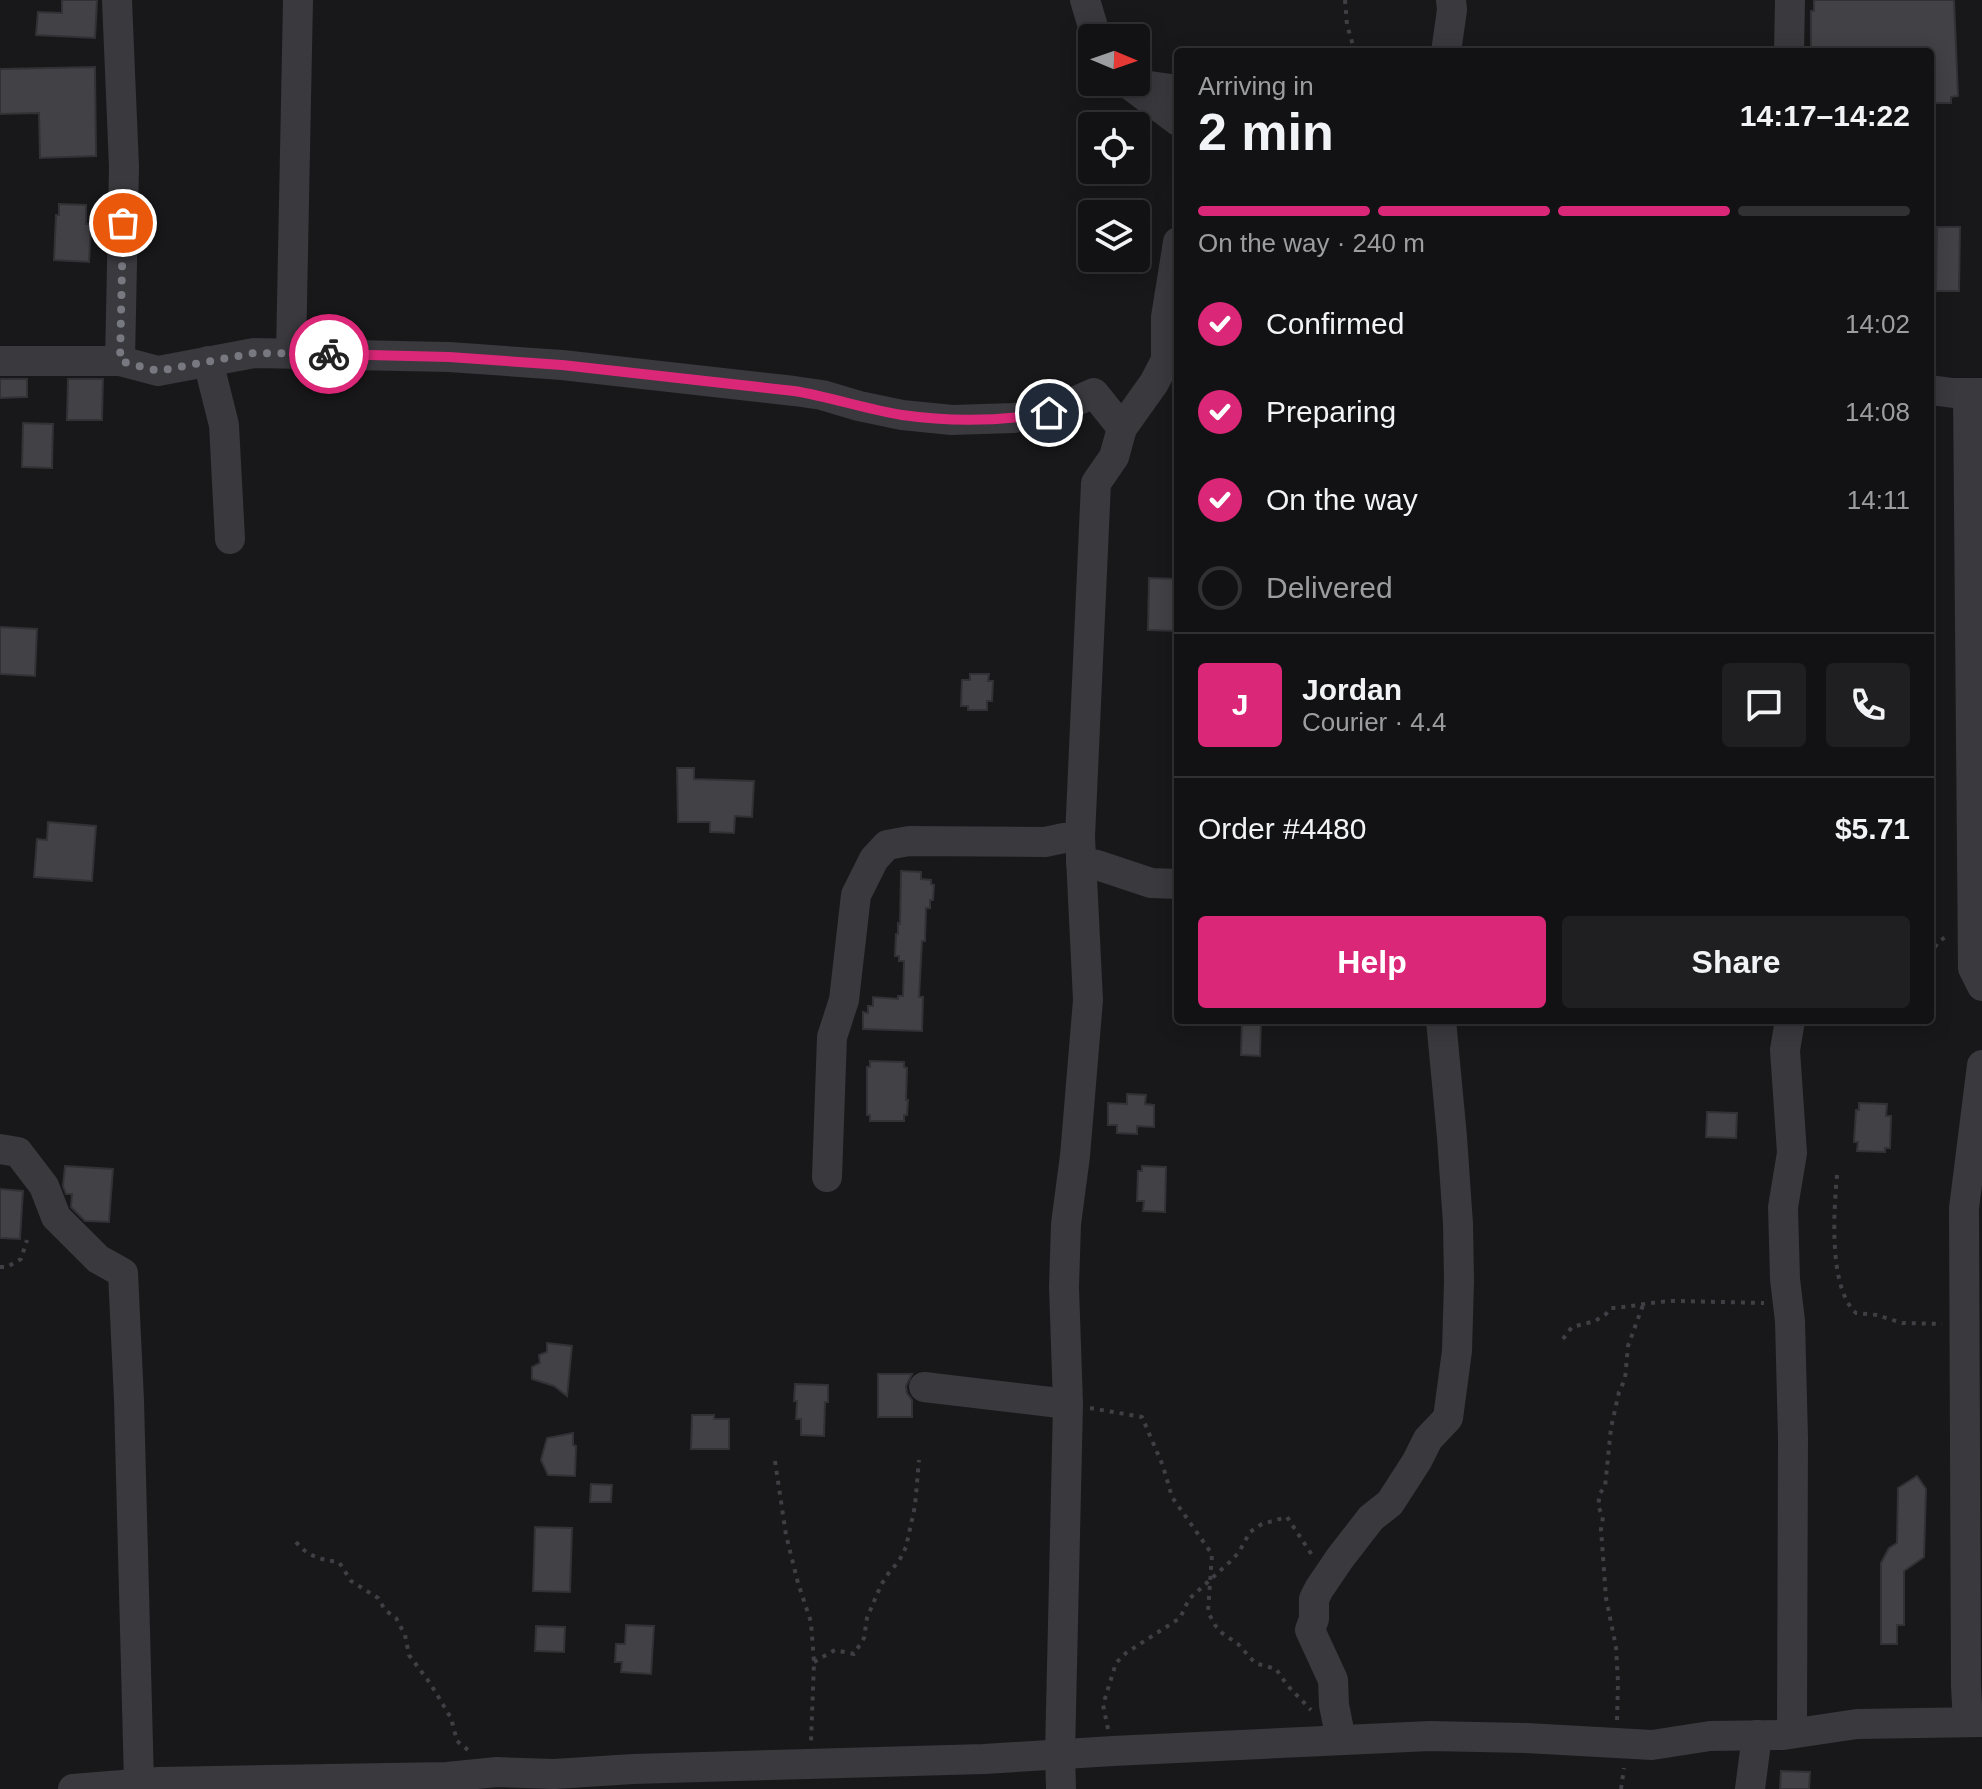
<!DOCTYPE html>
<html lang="en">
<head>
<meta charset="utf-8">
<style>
  body { margin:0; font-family:Arial,sans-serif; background:#1f1f21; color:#f1f3f6; height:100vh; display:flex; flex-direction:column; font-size:30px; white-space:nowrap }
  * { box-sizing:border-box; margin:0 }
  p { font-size:26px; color:#9c9da0 }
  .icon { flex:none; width:44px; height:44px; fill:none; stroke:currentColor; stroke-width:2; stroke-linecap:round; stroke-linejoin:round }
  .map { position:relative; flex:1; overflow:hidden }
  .side { position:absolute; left:1174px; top:48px; width:760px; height:976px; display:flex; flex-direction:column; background:#121113; border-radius:8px; box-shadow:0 4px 20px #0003,0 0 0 2px #313133 }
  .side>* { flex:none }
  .needle { width:52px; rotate:92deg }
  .tools { position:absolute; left:1078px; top:24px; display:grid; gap:16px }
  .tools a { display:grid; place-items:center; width:72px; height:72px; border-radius:8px; background:#121113; box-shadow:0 4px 20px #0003,0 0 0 2px #313133; font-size:40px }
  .pin { position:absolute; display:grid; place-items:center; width:68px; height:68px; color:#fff; margin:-34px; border:4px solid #fff; border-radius:50%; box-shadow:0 2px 8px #0007 }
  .courier { position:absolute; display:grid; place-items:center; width:80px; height:80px; margin:-40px; border:6px solid #db2777; border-radius:50%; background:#fff; color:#222; box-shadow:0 2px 10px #0007 }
  .summary em { font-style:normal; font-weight:800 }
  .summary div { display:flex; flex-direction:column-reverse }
  .summary { display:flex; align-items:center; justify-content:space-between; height:136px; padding:0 24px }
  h1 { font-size:52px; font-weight:800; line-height:60px }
  .bar { display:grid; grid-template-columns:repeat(4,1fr); gap:12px 8px; align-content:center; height:96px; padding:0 24px }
  .bar i { height:10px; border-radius:6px; background:#313133 }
  .bar .on { background:#db2777 }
  .bar p { grid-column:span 4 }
  .line { display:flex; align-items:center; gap:20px; padding:0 24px; border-top:2px solid #313133 }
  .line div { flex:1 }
  .round { display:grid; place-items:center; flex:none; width:84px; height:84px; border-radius:8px; background:#1f1f21 }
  ol { padding:0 24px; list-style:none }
  li { display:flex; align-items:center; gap:24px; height:88px }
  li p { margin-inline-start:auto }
  li .icon { padding:8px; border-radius:50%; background:#db2777; color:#fff; stroke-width:4 }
  li:last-child { color:#9c9da0 }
  li i { width:44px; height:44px; border:4px solid #313133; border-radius:50% }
  .action { display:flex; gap:16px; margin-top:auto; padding:16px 24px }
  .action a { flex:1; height:92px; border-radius:8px; background:#db2777; color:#fff; font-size:32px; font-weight:800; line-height:92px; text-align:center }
  .action a+a { background:#1f1f21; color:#f1f3f6 }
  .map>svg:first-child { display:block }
  .building { fill:#424246; stroke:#323135; stroke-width:2 }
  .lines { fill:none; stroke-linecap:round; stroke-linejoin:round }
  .path { stroke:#3f3f45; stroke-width:4; stroke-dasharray:4 6; stroke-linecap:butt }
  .minor { stroke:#39393e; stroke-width:30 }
  .done { stroke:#777880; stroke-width:8; stroke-dasharray:0 14.4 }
  .route { stroke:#db2777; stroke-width:10 }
</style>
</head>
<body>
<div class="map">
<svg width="1982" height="1789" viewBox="0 0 1982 1789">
  <rect width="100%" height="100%" fill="#181719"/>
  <!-- building -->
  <g class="building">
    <polygon points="62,0 97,0 95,38 36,35 38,12 62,13"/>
    <polygon points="1814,0 1954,0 1958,96 1951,97 1951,103 1930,103 1930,52 1811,52 1811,11 1814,11"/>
    <polygon points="95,67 96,156 40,158 39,113 0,114 0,69"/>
    <polygon points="59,204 86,205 86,224 91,224 89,262 54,260 56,215 59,215"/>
    <polygon points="1937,227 1960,227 1959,291 1936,291"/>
    <polygon points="0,379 27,379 27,397 0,398"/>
    <polygon points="68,379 103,379 102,420 67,420"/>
    <polygon points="23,423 53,424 52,468 22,467"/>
    <polygon points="1149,578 1178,579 1178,631 1148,630"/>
    <polygon points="0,627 37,629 35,676 0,674"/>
    <polygon points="970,674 989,674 988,681 993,681 992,701 987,701 987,710 968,710 968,706 961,706 962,680 970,680"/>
    <polygon points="677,768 694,768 694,779 754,781 752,817 735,816 734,833 710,832 710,822 678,822"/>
    <polygon points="48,822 96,826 92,881 34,877 37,839 47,840"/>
    <polygon points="901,871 921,872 921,879 931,880 931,884 934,885 933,900 930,900 930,908 926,908 925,941 922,941 919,997 923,997 922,1031 863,1029 863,1012 868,1013 868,1006 873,1006 873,997 898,999 898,996 903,996 904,961 899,961 899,956 895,956 896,934 898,934 898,923 900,924"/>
    <polygon points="1242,1020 1261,1020 1260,1056 1241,1055"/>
    <polygon points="870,1061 904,1062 904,1067 907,1068 906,1100 908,1100 907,1115 904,1115 904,1121 870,1121 870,1115 867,1115 867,1067 870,1067"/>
    <polygon points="1127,1094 1146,1095 1145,1104 1154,1105 1154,1127 1137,1126 1137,1134 1117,1133 1117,1125 1108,1125 1108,1103 1127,1104"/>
    <polygon points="1859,1103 1887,1104 1886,1116 1891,1116 1890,1148 1885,1148 1885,1152 1857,1151 1858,1142 1854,1142 1856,1110 1859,1110"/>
    <polygon points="1707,1112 1737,1113 1736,1138 1706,1137"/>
    <polygon points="65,1166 113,1169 109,1222 85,1221 71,1207 72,1194 66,1194 63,1186"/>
    <polygon points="1142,1166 1166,1167 1165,1212 1143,1211 1144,1201 1137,1201 1138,1171 1142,1171"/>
    <polygon points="0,1189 23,1191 20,1239 0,1238"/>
    <polygon points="547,1343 572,1346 567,1396 554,1386 532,1379 532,1367 540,1363 539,1355 547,1352"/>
    <polygon points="878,1374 912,1374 906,1386 907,1393 912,1400 912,1417 878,1417"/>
    <polygon points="795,1384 828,1385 828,1402 825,1402 824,1436 801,1435 801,1419 796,1419 797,1401 794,1401"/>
    <polygon points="692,1415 714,1415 714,1419 729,1419 729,1449 691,1449"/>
    <polygon points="573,1433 573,1445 576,1446 575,1476 548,1475 541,1460 547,1438"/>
    <polygon points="1917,1476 1926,1489 1924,1557 1904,1571 1904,1625 1897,1625 1897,1644 1881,1644 1881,1563 1889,1548 1897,1543 1898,1488"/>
    <polygon points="591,1484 612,1485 611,1502 590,1502"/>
    <polygon points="535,1527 572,1528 570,1592 533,1591"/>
    <polygon points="626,1625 654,1626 651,1674 621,1672 622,1662 615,1662 616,1644 625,1644"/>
    <polygon points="536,1626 565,1627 564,1652 535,1651"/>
    <polygon points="1781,1771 1810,1772 1809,1789 1780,1789"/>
  </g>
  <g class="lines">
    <!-- path -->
    <g class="path">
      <polyline points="1345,0 1347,25 1355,52"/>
      <polyline points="1930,956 1938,942 1947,936"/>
      <path d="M1837 1175C1834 1210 1828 1287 1856 1313L1877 1315 1902 1323 1942 1324"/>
      <polyline points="0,1267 7,1267 21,1259 27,1240"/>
      <path d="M1563 1339 1572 1327 1595 1321 1606 1314 1611 1308C1633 1307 1654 1301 1676 1301L1764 1303"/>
      <polyline points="1090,1408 1142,1417 1163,1466 1172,1497 1212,1554 1208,1612 1215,1625 1222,1633 1238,1644 1255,1663 1276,1669 1287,1685 1311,1710"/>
      <polyline points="775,1461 786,1535 798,1583 811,1622 814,1662 811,1742"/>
      <path d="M296 1542C307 1556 321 1560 339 1562L351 1581 378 1598 385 1610 396 1618 405 1635 409 1655 430 1683 451 1718 457 1741 468 1750"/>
      <polyline points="814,1662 835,1650 854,1654 864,1638 867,1618 881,1585 888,1574 899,1561 906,1547 915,1506 919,1460"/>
      <polyline points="1617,1720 1618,1682 1616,1647 1606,1598 1601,1529 1603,1517 1598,1506 1600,1493 1605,1487 1611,1428 1619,1392 1625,1379 1628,1346 1643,1305"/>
      <polyline points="1108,1729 1103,1705 1116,1663 1126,1653 1180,1618 1189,1599 1232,1560 1239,1552 1250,1532 1262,1524 1287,1517 1312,1555"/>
      <polyline points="1621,1789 1624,1768"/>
    </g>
    <!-- minor -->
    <g class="minor">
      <polyline points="117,0 124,167 120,361"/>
      <polyline points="1085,0 1094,30 1099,38"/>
      <polyline points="1446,52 1452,10 1451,0"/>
      <polyline points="1789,52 1790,0"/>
      <polyline points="1126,82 1178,121"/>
      <polyline points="1129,83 1178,90"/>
      <polyline points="291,353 298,0"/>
      <polyline points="0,361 120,361 158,371 254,353 449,357 562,365 794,391 822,395 859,406 902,415 952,420 1014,418 1049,413 1094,393 1122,428"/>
      <polyline points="208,361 224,425 230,539"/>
      <polyline points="1930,390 1953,393 1982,393"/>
      <polyline points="1968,393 1973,968 1982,986"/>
      <polyline points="1081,862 1097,865 1151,883 1178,884"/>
      <polyline points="1790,1020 1785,1050 1792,1153 1783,1207 1785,1279 1790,1321 1793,1438 1792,1733"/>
      <polyline points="0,1149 18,1152 44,1186 56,1217 98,1259 123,1273 129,1400 139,1783"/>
      <polyline points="827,1177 832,1037 844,1000 856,895 874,859 887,845 909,841 1045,842 1064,838 1080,837"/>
      <polyline points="924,1387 1068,1404"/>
      <polyline points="1968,1722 1966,1686 1964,1208 1982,1065"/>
      <polyline points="1341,1740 1334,1705 1333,1680 1310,1630 1314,1619 1314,1599 1319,1589 1340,1558 1371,1518 1390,1503 1417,1461 1428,1439 1448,1418 1457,1351 1459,1281 1458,1224 1452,1137 1441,1020"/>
      <polyline points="73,1789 159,1782 447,1777 497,1772 554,1774 633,1769 984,1759 1113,1751 1430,1736 1526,1738 1652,1745 1710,1736 1783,1735 1857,1724 1982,1722"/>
      <polyline points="1061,1789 1060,1754 1068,1404 1064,1287 1066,1224 1075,1156 1088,1000 1080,837 1096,483 1114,457 1122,428 1154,383 1166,360 1166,317 1178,242"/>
      <polyline points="1750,1789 1757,1735"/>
    </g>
  </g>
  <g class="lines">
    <!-- done -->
    <polyline class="done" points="123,223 120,361 158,371 254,353 329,354"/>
    <!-- route -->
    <path class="route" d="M329 354 449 357 562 365 794 391C831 397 865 409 902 415 951 422 1001 421 1049 413"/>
  </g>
</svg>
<div class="tools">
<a><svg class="needle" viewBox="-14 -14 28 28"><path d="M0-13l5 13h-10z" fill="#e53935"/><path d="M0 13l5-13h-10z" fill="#9c9da0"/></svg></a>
<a><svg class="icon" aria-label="locate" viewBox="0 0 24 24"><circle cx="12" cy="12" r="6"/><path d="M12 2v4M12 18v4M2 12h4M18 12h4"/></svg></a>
<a><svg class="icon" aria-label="layers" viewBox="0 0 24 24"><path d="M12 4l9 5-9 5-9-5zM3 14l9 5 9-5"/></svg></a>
</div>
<div class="pin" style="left:123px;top:223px;background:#ea580c"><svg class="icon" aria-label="bag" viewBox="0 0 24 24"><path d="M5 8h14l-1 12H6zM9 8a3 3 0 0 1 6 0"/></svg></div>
<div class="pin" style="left:1049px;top:413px;background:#1f2937"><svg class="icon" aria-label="home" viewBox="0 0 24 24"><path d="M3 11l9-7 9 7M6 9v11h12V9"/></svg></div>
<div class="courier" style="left:329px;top:354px"><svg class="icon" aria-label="bike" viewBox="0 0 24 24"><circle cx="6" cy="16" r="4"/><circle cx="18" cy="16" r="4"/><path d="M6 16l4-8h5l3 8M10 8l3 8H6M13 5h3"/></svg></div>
<section class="side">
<div class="summary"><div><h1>2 min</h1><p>Arriving in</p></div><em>14:17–14:22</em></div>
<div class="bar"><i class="on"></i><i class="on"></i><i class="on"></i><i></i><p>On the way · 240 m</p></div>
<ol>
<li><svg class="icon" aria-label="check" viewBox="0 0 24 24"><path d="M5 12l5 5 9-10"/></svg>Confirmed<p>14:02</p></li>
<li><svg class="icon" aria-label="check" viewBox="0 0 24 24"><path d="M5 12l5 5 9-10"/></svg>Preparing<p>14:08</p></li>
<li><svg class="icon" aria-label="check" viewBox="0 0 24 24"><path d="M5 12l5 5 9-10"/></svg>On the way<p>14:11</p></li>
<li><i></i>Delivered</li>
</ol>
<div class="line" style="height:144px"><b class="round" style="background:#db2777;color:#fff">J</b><div><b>Jordan</b><p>Courier · 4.4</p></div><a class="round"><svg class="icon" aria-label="chat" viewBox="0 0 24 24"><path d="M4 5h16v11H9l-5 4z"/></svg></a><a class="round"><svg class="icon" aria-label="phone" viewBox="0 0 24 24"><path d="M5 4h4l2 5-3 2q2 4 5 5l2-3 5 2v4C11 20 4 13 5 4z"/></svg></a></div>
<div class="line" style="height:104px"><div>Order #4480</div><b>$5.71</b></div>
<div class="action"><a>Help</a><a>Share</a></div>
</section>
</div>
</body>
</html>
